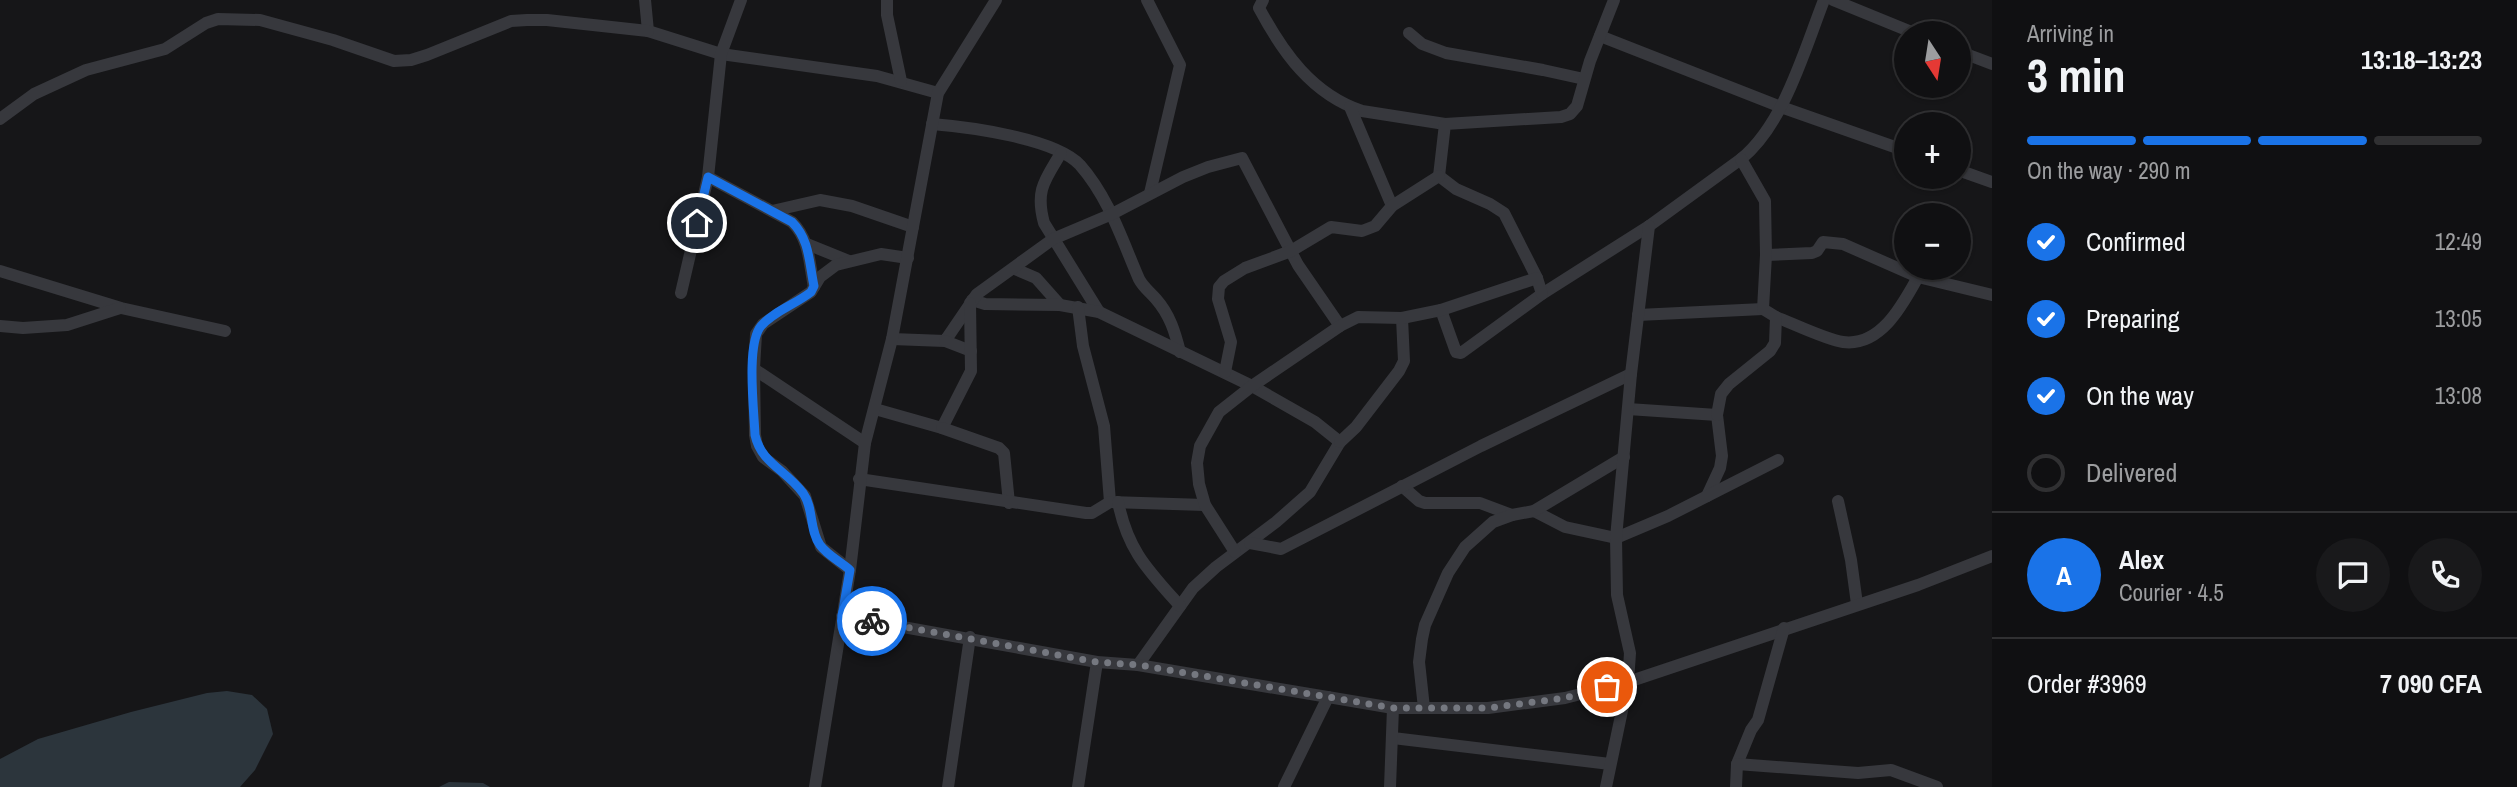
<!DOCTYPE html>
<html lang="en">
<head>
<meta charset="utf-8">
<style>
  body { margin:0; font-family:"Archivo Narrow",sans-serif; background:#19191b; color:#f1f3f6; height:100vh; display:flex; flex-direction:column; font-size:26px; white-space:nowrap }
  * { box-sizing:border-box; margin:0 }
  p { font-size:23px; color:#9c9d9f }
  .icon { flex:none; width:38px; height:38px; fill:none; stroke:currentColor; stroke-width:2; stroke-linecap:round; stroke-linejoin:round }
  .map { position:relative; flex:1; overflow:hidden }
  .sheet { display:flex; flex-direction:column; background:#101012; width:525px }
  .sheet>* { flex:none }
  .needle { width:46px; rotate:168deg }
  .buttons { position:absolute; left:1894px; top:21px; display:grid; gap:14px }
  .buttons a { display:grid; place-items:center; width:77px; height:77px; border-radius:50%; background:#101012; box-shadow:0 2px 5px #0004,0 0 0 2px #303032; font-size:35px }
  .pin { position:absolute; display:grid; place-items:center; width:60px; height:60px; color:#fff; margin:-30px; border:4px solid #fff; border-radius:50%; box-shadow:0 2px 7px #0007 }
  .courier { position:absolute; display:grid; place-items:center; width:70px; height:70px; margin:-35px; border:5px solid #1a73e8; border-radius:50%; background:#fff; color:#222; box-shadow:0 2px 9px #0007 }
  .overview em { font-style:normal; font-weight:700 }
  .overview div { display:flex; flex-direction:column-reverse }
  .overview { display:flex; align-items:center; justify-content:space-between; height:119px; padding:0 35px }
  h1 { font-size:46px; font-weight:700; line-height:52px }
  .bar { display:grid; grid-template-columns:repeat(4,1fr); gap:10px 7px; align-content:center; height:84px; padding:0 35px }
  .bar i { height:9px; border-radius:5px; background:#303032 }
  .bar .active { background:#1a73e8 }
  .bar p { grid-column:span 4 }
  .line { display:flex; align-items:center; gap:18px; padding:0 35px; border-top:2px solid #303032 }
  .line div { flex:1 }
  .round { display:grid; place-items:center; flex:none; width:74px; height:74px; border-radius:37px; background:#19191b }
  ol { padding:0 35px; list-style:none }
  li { display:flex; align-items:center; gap:21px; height:77px }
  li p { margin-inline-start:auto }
  li .icon { padding:7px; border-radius:50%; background:#1a73e8; color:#fff; stroke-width:4 }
  li:last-child { color:#9c9d9f }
  li i { width:38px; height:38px; border:4px solid #303032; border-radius:50% }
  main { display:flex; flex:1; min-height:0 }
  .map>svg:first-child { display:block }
  .water { fill:#2c353c }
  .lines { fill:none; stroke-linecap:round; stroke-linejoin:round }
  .minor { stroke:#37383d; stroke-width:12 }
  .done { stroke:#757880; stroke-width:7; stroke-dasharray:0 12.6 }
  .route { stroke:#1a73e8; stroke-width:9 }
</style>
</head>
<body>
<main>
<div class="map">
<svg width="1992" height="787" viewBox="0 0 1992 787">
  <rect width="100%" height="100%" fill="#161618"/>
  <!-- water -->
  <g class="water">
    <polygon points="227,691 252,695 267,709 273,734 255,770 240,787 0,787 0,759 38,739 131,712 207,693"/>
    <polygon points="449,782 483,783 490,787 439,787"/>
  </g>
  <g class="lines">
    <!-- minor -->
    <g class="minor">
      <polyline points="645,0 648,31 721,54 877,76 938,93"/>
      <polyline points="887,0 887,15 901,81"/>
      <polyline points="1147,0 1180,65 1150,193"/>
      <path d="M1263 0 1259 8C1283 53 1312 94 1362 111L1445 124"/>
      <polyline points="1833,0 1914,33"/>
      <polyline points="1409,33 1422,44 1446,53 1543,70 1584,79"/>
      <polyline points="1600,36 1781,107 1906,151"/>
      <polyline points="1958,51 1992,64"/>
      <polyline points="1350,107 1392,206"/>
      <polyline points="0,119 34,94 86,70 165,49 206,23 218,19 260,20 333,40 394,61 411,60 427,55 511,21 527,20 547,20 648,31"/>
      <path d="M932 124C968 127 1055 138 1080 165 1109 198 1122 240 1139 279 1143 287 1150 292 1156 299 1170 315 1175 332 1180 352"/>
      <path d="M1061 153C1045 180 1035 190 1044 223L1099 312"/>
      <polyline points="1958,170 1992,182"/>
      <polyline points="1439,176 1445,124 1561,117 1570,114 1577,106 1590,61 1614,0"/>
      <polyline points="1439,176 1456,189 1490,204 1504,213 1537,278"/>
      <path d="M708 177 792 222C810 240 809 263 814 287"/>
      <polyline points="772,211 820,200 852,206 913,227"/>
      <polyline points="807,244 849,261"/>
      <polyline points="1766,255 1812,253 1817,251 1823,242 1843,244 1918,277 1992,295"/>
      <polyline points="1015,269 1036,278 1060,305"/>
      <polyline points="0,271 121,308 225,331"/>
      <polyline points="681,293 708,177 721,54 741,0"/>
      <polyline points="972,300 985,304 1060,305 1099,312 1252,386 1315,422 1340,442 1310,492 1276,522 1216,567 1193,588 1138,665"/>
      <polyline points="1078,307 1083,346 1104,426 1110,502 1205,505"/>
      <path d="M1441 310 1456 352 1461 353 1542 294 1649 226 1741 159C1784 124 1804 51 1824 0"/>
      <polyline points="1638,315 1763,309"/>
      <path d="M1776 317C1792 323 1827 340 1843 342 1881 347 1903 304 1918 277"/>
      <polyline points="0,326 23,328 67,325 120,308"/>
      <polyline points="892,339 945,341 977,294 1053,239 1112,214 1183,177 1208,167 1242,158 1298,265 1340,326"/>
      <polyline points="945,341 971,351"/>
      <polyline points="754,369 865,443"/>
      <polyline points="1225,372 1231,342 1218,299 1219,287 1224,281 1245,268 1291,251 1331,227 1362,231 1375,226 1392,206 1439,176"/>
      <polyline points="875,409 942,428 971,371 970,303"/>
      <polyline points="1628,409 1717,415 1722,456 1720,468 1707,496"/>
      <polyline points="1717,415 1721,394 1729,384 1770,351 1775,343 1776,317 1763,309 1766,255 1765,201 1741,159"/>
      <polyline points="942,428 999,448 1004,453 1009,503"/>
      <polyline points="1340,442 1356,427 1399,371 1404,361 1402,318"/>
      <polyline points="859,479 1086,513 1092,513 1110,502"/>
      <polyline points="1402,486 1419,501 1425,503 1480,503 1512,515"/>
      <polyline points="1838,501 1851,560 1857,604"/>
      <path d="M1118 502C1128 551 1148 570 1180 606"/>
      <polyline points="1534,511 1565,527 1616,538 1668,516 1778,460"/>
      <polyline points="1250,543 1281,549 1481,446 1631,374"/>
      <polyline points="1235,552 1205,505 1199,484 1197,463 1200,446 1219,412 1252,386 1340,326 1358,317 1402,318 1441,310 1537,278 1542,294"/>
      <polyline points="850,570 821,547 805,496 782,471 763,457 757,446 755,435 754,369 756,334 763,324 811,292 820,277 836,265 881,254 908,258"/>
      <polyline points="842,616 1097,662 1138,665 1393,708 1488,708 1565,698 1628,682 1918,585 1992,556"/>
      <polyline points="1424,708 1419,662 1422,639 1425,625 1448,573 1465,547 1493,522 1512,515 1534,511 1624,457"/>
      <polyline points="1393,738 1610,764"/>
      <polyline points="1737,764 1751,730 1758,720 1784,628"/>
      <polyline points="815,787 850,570 865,443 892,339 938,93 996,0"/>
      <polyline points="948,787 970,637"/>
      <polyline points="1078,787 1097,662"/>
      <polyline points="1284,787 1328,697"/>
      <polyline points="1390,787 1393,708"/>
      <polyline points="1606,787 1628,682 1630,653 1617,595 1616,538 1631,374 1649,226"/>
      <polyline points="1736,787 1737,764 1858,773 1891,770 1937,787"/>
    </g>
  </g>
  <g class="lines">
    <!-- done -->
    <polyline class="done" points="872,621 1097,662 1139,665 1393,708 1488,708 1565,698 1607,687"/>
    <!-- route -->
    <path class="route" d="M697 223 708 177 792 222C810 240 809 263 814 286L811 292C796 304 774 311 761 326 746 344 754 410 755 435 761 463 786 470 803 493 814 508 809 530 820 545 827 555 841 562 850 570L842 616 872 621"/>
  </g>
</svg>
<div class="buttons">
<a><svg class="needle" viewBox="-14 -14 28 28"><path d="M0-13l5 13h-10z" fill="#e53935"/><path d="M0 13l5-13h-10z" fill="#9c9d9f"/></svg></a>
<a>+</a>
<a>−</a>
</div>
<div class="pin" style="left:1607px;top:687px;background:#ea580c"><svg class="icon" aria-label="bag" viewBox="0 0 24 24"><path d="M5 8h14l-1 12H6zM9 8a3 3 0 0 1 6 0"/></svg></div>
<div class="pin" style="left:697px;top:223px;background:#1f2937"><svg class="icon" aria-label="home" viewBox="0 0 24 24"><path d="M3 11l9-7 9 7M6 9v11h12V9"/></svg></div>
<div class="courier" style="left:872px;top:621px"><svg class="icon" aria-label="bike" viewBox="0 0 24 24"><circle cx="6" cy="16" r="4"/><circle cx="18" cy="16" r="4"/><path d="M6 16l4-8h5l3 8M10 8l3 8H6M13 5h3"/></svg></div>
</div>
<section class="sheet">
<div class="overview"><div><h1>3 min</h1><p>Arriving in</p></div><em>13:18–13:23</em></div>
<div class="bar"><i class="active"></i><i class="active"></i><i class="active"></i><i></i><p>On the way · 290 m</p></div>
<ol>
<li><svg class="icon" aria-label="check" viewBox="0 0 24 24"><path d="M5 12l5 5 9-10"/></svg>Confirmed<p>12:49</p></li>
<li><svg class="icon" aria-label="check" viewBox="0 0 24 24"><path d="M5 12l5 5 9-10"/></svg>Preparing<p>13:05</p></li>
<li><svg class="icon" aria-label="check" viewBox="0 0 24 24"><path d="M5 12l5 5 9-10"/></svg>On the way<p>13:08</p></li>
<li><i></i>Delivered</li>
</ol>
<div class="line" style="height:126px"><b class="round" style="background:#1a73e8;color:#fff">A</b><div><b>Alex</b><p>Courier · 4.5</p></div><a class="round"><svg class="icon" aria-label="chat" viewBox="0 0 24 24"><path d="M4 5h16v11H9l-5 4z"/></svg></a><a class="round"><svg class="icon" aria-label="phone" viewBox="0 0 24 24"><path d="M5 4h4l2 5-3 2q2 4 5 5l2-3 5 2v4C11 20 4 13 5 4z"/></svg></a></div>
<div class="line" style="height:91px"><div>Order #3969</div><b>7 090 CFA</b></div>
</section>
</main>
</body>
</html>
